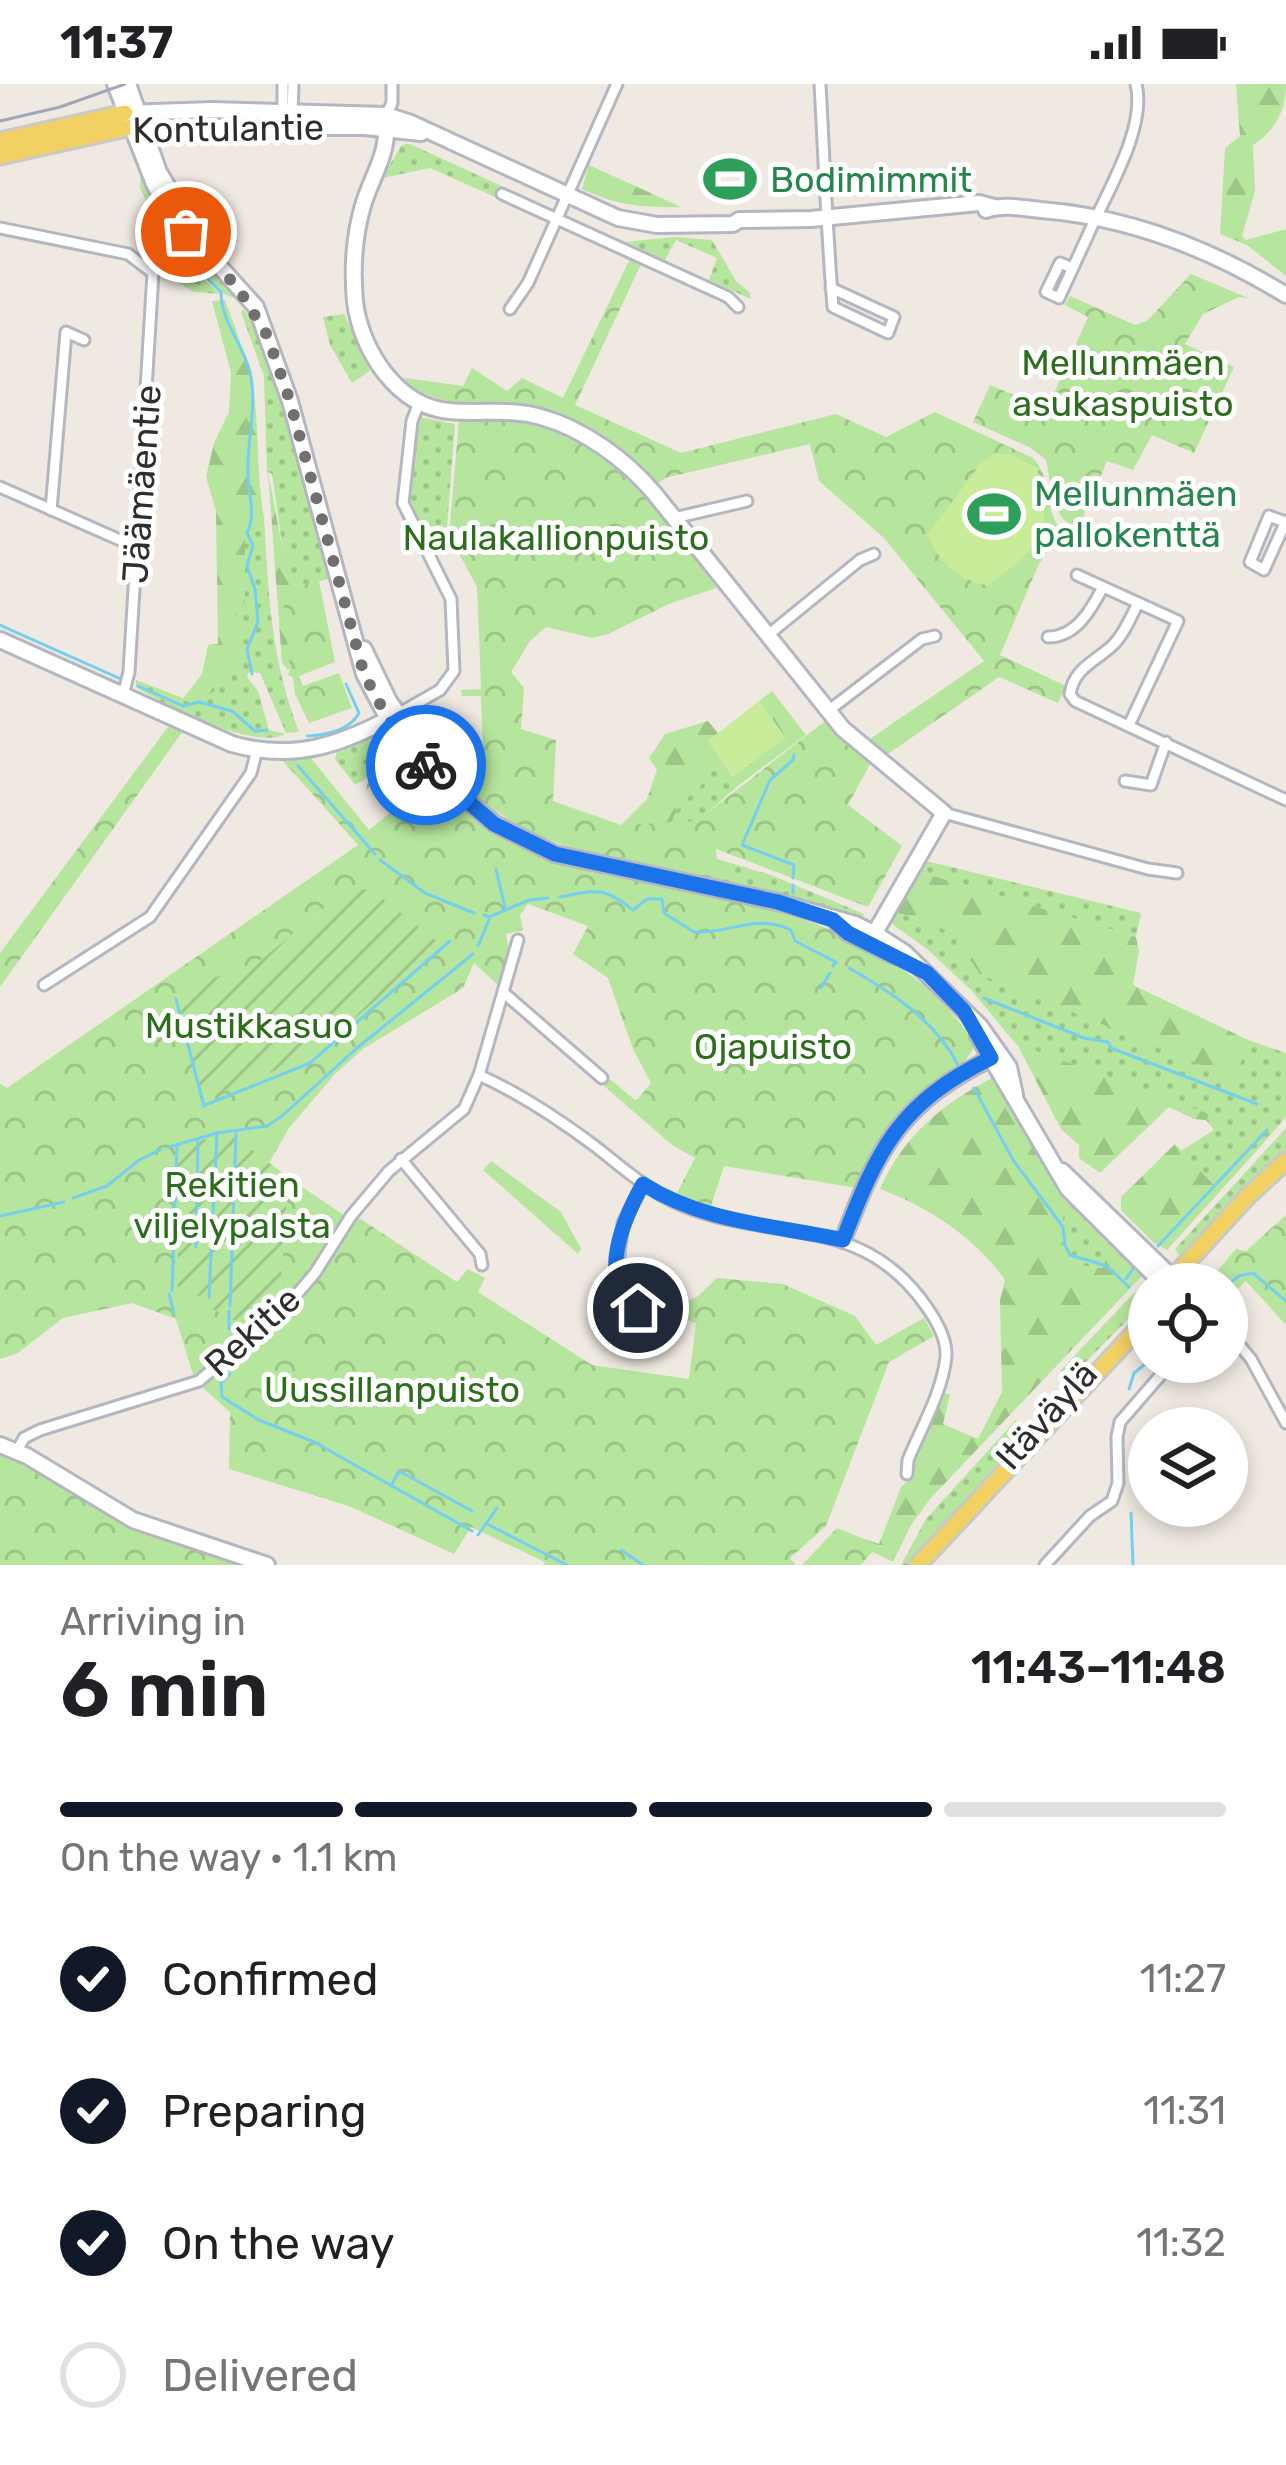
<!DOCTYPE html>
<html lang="en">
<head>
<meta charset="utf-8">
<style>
  body { margin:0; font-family:Rubik,sans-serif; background:#f2f2f2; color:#202124; height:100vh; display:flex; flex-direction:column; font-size:45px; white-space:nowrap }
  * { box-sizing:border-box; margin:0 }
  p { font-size:39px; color:#757577 }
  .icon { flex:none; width:66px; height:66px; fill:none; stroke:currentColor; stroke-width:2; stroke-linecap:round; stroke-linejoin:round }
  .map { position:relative; height:1481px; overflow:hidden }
  .side { display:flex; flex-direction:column; background:#fff; flex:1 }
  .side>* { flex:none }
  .buttons { position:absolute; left:1128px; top:1179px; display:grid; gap:24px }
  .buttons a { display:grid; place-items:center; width:120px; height:120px; border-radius:50%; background:#fff; box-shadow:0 6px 18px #0003; font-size:60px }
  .pin { position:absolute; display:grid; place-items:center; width:102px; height:102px; color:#fff; margin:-51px; border:6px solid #fff; border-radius:50%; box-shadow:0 3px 12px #0007 }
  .courier { position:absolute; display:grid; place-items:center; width:120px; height:120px; margin:-60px; border:9px solid #1a73e8; border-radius:50%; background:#fff; color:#222; box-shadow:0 3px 15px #0007 }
  .head em { font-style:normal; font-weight:600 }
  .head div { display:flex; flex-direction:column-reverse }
  .head { display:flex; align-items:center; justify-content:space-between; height:204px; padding:0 60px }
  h1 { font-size:78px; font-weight:600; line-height:90px }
  .bar { display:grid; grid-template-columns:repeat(4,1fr); gap:18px 12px; align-content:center; height:144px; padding:0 60px }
  .bar i { height:15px; border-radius:9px; background:#e0e0e0 }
  .bar .active { background:#111827 }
  .bar p { grid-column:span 4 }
  ol { padding:0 60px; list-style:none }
  li { display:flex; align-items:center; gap:36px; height:132px }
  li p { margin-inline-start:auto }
  li .icon { padding:12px; border-radius:50%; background:#111827; color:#fff; stroke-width:4 }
  li:last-child { color:#757577 }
  li i { width:66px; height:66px; border:6px solid #e0e0e0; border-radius:50% }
  .status { display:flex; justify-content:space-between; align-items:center; height:84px; padding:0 60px; background:#fff; direction:ltr }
  .status svg { height:33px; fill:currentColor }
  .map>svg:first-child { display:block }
  .grass { fill:url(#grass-dots) }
  .forest { fill:url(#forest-firs) }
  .park { fill:url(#park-crowns); fill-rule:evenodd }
  .garden { fill:url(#garden-furrows) }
  .pitch { fill:#c9ec9a }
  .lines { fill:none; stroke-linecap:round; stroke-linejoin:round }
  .stream { stroke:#75cff0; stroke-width:3 }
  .street-casing { stroke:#b4b7c1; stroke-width:15 }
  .secondary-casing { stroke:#b4b7c1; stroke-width:20 }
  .primary-casing { stroke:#c9c9c9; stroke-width:21 }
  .street { stroke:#fff; stroke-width:9 }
  .secondary { stroke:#fff; stroke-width:14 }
  .primary { stroke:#f2d163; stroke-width:15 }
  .rail { stroke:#a3a6b8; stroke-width:3 }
  .done { stroke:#726f6d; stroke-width:12; stroke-dasharray:0 21.6 }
  .route { stroke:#1a73e8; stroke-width:15 }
  .labels { text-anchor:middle; stroke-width:10; stroke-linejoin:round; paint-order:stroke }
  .street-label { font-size:36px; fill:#2e2e2e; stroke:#fff }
  .leisure-label { font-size:36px; fill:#27864d; stroke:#fff; text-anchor:start }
  .park-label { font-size:36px; fill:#2c6e1b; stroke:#fff }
</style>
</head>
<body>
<div class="status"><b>11:37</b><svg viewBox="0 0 49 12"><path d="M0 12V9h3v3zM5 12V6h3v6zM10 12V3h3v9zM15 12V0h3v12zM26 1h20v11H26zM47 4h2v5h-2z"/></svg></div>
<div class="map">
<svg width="1286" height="1481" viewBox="0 0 1286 1481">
  <defs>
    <pattern id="grass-dots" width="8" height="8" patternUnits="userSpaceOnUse" patternTransform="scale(3)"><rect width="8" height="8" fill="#b6e59e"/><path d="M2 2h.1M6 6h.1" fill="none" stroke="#9dc588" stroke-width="1.8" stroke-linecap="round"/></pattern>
    <pattern id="forest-firs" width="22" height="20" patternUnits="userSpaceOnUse" patternTransform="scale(3)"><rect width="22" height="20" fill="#b6e59e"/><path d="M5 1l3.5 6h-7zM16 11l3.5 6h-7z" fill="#9dc588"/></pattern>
    <pattern id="park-crowns" width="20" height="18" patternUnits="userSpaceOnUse" patternTransform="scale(3)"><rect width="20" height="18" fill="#b6e59e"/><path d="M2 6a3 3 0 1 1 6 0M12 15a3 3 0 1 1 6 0" fill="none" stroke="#9dc588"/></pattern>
    <pattern id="garden-furrows" width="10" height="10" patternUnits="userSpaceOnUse" patternTransform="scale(3)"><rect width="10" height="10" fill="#b6e59e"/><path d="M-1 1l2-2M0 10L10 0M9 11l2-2" fill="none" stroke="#9dc588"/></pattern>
  </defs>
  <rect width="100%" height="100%" fill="#efe9e1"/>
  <!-- grass -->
  <g class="grass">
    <polygon points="406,60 410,60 551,125 499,106 495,113 430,84 382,94 401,62"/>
    <polygon points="141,83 145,86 145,95 240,216 224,210 207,190 203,194 220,210 194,208 163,190 166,161 140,104"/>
    <polygon points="674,153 712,156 736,197 750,209 751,215 709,196 717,174 676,156 665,176 625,158"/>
    <polygon points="244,225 273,278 334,494 295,502 283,467 272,390 268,388 267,392 264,292 241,228"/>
    <polygon points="344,230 370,287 352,299 330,261 323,233"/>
    <polygon points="419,333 455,340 447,443 419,442 410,417"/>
    <path d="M264 434C269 514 270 571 299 648L286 649 260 589 249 588 247 593 258 607 269 646 285 650C254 667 165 621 136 603V596L193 618 237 570V523L245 517V442Z"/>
    <polygon points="368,655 399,689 390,698 383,692 366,706 369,693 355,701 335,675 337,668"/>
    <polygon points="715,667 739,701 684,749 621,741 672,738 675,727 704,696"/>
    <polygon points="677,763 771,791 864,830 860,836 773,808 610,775"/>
    <polygon points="922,776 1141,829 1136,853 917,787"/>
    <polygon points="894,827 958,850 980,890 1235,994 1248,956 1286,969 1286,1033 1261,1062 1239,1071 1212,1099 1181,1067 1214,1046 1206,1036 1208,1030 1016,960 971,906 927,865 888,837"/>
    <polygon points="1286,1044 1286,1072 1181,1174 1175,1165"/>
    <path d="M1065 1107 1145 1189 1138 1196 1116 1169 1104 1184C1051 1185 1062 1144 1065 1107Z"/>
    <polygon points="1142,1205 1149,1211 1139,1224 1068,1296 1060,1287 1133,1210"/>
    <polygon points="1016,1336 1028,1347 911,1481 901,1481 926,1435"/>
  </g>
  <!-- forest -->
  <g class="forest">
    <path d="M1236 0H1286C1286 26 1276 46 1253 61L1255 107 1242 152 1246 156 1286 145V192L1247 161 1220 150 1225 64 1240 52Z"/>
    <path d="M589 81 681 123C647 124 613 121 582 105Z"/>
    <path d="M225 216C237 249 251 283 255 318 259 357 257 395 264 434L245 442V518L237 524V570L231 598 193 619 182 616 202 590 208 561 218 560 216 427 206 393 214 359 229 328 231 289 212 217Z"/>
    <polygon points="268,388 283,467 295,502 289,520 293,578 288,586 282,579"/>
    <polygon points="772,607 806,651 739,701 733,692 785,654 759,617"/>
    <path d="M708 637 718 649 708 657 715 667C712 677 709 688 704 697 693 713 677 718 672 738L621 741 647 715 657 686 649 674 665 650Z"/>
    <polygon points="917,787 1136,853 1139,867 1133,901 1248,956 1235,995 980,890 971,877 956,868 957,850 894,827"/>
    <polygon points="1017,960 1209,1030 1206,1036 1194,1035 1169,1023 1100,1089 1079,1074 1079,1061 1061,1045"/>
    <path d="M994 993 1045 1081 1065 1107C1062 1144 1051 1185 1103 1184L1108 1168 1117 1169 1138 1196 930 1415 911 1441 893 1478 853 1458 855 1452 879 1460 901 1403 913 1392 912 1378 940 1307 950 1311 943 1340 978 1355 1002 1308 1000 1216 1005 1196C976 1154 927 1122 880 1105 905 1050 941 1021 994 993Z"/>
    <polygon points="1175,1060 1212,1099 1239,1071 1261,1062 1167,1166 1154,1159 1121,1126 1121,1113"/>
    <polygon points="491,1077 561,1128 581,1165 578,1170 483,1086"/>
  </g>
  <!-- park -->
  <g class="park">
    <path d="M630 175 641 180 575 321 681 369 836 330 886 353 935 328 1033 374C1053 396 1043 424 1061 446L1038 482 1000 571 1066 602 1058 619 999 593 885 672 867 657 984 577 884 454 819 397 810 360 665 394 657 400C624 363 574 328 523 321 480 315 444 327 407 299L405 294 463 302 472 284 507 307 522 294 563 314Z"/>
    <path d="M1191 190 1248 214 1239 213 1203 230 1185 260 1234 283 1194 369 1152 351 1133 386 1107 377 1078 445C1050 434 1052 403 1046 376L1031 364 973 338 990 301 1047 325 1088 233 1065 221 1070 212 1135 241 1147 237Z"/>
    <path d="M518 336C617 360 659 428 717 504L671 519 608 550 592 554 546 543 530 557 511 588 524 604 521 645 556 656 553 717 621 741 697 737 825 637 870 680 848 721 902 762 868 823 716 765 718 797C618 776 539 771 461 699L483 670 481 612H462L461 606 481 605 477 503 449 451 459 337Z"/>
    <polygon points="319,497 335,578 299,592 303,602 339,589 352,624 309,639 295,610 293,594 288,591 290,585 282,505"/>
    <polygon points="168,643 183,647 0,903 0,869"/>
    <path d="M310 673 369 746 412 711 443 708C479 737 516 763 560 778 597 792 638 797 676 804 796 827 903 855 976 960 954 1000 918 1013 889 1046 875 1063 866 1084 857 1104L724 1082 710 1125 675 1113 695 1074 672 1061 604 1002 610 995 636 1017 651 999 633 965 608 894 573 870 588 842 528 820 520 831 523 846 506 850 509 868 499 902 474 879 463 904 363 965 335 990 289 1044 269 1079 231 1049 263 1215 280 1206 289 1094 345 1132 284 1222 195 1297 176 1235 132 1219 63 1234 18 1269 0 1275V1000L7 1004 358 761 282 676ZM350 804 440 860 308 974 203 1014 177 912 179 906 258 878Z"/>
    <polygon points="1286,1131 1286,1241 1246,1197 1227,1215 1227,1200 1206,1200 1236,1165 1246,1167"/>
    <path d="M359 1134 457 1198 468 1185 485 1194 478 1208 592 1281 689 1295 696 1239 669 1230 672 1222 697 1213 717 1194 783 1200 855 1232 876 1261 924 1234 934 1252 889 1278 826 1442 790 1474 796 1481H544L545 1478 471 1443 454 1470 349 1422 229 1385 230 1328 200 1301C243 1271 283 1240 316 1198 332 1178 342 1153 359 1134Z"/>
    <polygon points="0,1368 118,1434 186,1462 254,1481 0,1481"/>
    <polygon points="837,1444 878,1461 861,1481 802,1481"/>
  </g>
  <!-- garden -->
  <g class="garden">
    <polygon points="350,804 372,806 441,861 308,974 203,1015 177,912 179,906 258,878"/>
    <polygon points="231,1049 289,1094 280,1207 263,1215 262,1235 234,1236 211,1224 209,1213 178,1209 178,1062"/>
  </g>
  <!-- pitch -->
  <g class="pitch">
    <path d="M994 370H1010L1037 384C1054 454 1042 460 988 501 962 499 935 475 928 450L981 379Z"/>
    <polygon points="759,617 786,654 733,692 708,657"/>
  </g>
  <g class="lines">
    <!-- stream -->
    <g class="stream">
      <path d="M208 195 221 208C221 238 243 260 250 288 258 324 246 358 248 393 249 412 256 433 247 449L253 462 247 482 255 505 258 538 247 565 252 590"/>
      <polyline points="0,541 121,595"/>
      <polyline points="138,602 183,622 199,618 232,627 255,647 267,646"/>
      <path d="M307 652C327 651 350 646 359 629L346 600"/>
      <polyline points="298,682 375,770"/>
      <polyline points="380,776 425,809 474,829"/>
      <polyline points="496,785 505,824"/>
      <polyline points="793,794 794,781 742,761 770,696 793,676 794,671"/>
      <polyline points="793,809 793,801"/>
      <path d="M560 813C597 806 603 802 633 826L647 815H662L664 829 694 848C729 850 756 829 791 846L795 857 836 878 833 882"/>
      <polyline points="484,831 489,833 529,816 548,814"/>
      <polyline points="478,862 489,836"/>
      <path d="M849 884C891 908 936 937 958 981"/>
      <polyline points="821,904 830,889"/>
      <polyline points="984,914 1084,954 1108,958 1111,964 1257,1020"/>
      <polyline points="176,915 204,1022"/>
      <polyline points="974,1004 1013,1076 1063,1143 1065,1161 1070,1171 1107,1182 1129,1203"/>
      <polyline points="203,1022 310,979 450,857"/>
      <polyline points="169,1063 217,1049 267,1042 282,1032 357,964 473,870"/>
      <polyline points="73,1114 107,1102 139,1076 160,1066"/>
      <polyline points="0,1132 64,1118"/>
      <polyline points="1158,1162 1267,1046"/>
      <polyline points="196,1163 198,1057"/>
      <polyline points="1126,1195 1135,1182"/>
      <polyline points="1227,1201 1239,1192 1253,1189 1286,1217"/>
      <polyline points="172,1207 177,1060"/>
      <polyline points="1139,1208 1144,1212"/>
      <polyline points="169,1210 174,1229"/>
      <polyline points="1137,1211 1142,1215"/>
      <polyline points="209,1213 217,1049"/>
      <polyline points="230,1222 236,1050"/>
      <polyline points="229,1227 229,1245"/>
      <polyline points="230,1290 221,1299 222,1313 259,1336 314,1358 472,1447"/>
      <polyline points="1129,1305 1134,1289 1149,1277"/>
      <polyline points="391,1402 399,1387 472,1427"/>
      <polyline points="1131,1429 1133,1481"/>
      <polyline points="487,1440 567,1481"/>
      <polyline points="478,1451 497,1424"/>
      <polyline points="621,1466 643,1481"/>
    </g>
    <!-- street casing -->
    <g class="street-casing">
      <g id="street">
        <polyline points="283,0 283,31"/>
        <path d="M820 0C824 74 827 149 833 223L888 249 894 233 831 204"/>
        <polyline points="386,31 392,19 392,0"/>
        <polyline points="287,42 292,27 293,0"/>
        <polyline points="502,110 728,213 738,223"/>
        <polyline points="0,144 128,170 153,189 129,588 123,611"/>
        <path d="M1072 184 1060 179 1046 208 1059 214 1088 151C1106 109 1147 45 1136 0"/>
        <polyline points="510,225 528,199 617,0"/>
        <polyline points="0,403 138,464"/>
        <polyline points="51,426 66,248 84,256"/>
        <polyline points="674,434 747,417"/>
        <polyline points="1285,438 1269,432 1250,478 1264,486 1286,437"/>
        <polyline points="1077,491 1178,537 1129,641"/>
        <path d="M1138 519C1131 533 1124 550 1113 561 1095 578 1074 584 1070 610L1075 617 1286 716"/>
        <polyline points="768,551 860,476 874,470"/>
        <path d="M1048 553C1076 553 1091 526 1103 503"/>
        <polyline points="828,627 922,555 935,552"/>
        <polyline points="398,630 440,606 454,587 451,515 403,419 412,337 419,319"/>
        <polyline points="1125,697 1151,701 1166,658"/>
        <polyline points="944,729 1148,785 1177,789"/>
        <polyline points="44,901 150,833 251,689 257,666"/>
        <polyline points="504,909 602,994"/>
        <path d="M479 991C521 1010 560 1036 596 1063 623 1084 648 1107 679 1120 771 1160 860 1127 926 1222 936 1236 947 1254 946 1272 943 1307 921 1344 908 1376L907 1390"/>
        <polyline points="401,1075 480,1170 482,1181"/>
        <polyline points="643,1100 623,1139 615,1201 630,1220 654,1227"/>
        <polyline points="1227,1246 1251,1275 1286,1339"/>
        <polyline points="17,1367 24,1354 40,1346 199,1297 286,1223 315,1189 351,1132 389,1087 464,1025 479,991 518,856"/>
        <polyline points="1045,1481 1090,1432 1112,1417 1118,1399 1117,1353 1120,1338 1172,1278"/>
      </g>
    </g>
    <!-- secondary casing -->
    <g class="secondary-casing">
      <g id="secondary">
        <polyline points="115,0 154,100 167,124 256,223 290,317 364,590 388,635 430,685 495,740 555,770 778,818 855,840 874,849 905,869 980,942 1009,983 1015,1011"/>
        <polyline points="128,0 159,88 191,141"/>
        <polyline points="125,29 212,26 386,31 411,39 618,134 657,141 733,140 739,136 811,135 979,119 994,123"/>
        <path d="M386 31C389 70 376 83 364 118 354 150 352 184 355 218 361 266 397 323 450 327 481 330 510 324 541 333 584 345 626 376 654 409L843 645 944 729 869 859"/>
        <polyline points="131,43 365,43 421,49"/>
        <path d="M986 126C1003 120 1023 124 1041 126 1129 133 1211 165 1286 211"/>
        <path d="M0 556 232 660C295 678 343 660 398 630"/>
        <polyline points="364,565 389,617 423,664"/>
        <polyline points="837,839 848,849 895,872"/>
        <polyline points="978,952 1068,1105 1163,1200"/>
        <polyline points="1062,1087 1179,1200"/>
        <path d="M843 1156C879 1062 900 1018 996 972"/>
        <polyline points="0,1361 27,1372 133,1436 267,1481"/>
      </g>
    </g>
    <!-- primary casing -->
    <g class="primary-casing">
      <g id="primary">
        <polyline points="0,57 125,29"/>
        <polyline points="0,72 131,43"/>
        <polyline points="1167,1200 1249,1111 1286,1077"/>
        <polyline points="918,1481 1149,1233"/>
      </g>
    </g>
    <!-- street -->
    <use href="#street" class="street"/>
    <!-- secondary -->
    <use href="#secondary" class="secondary"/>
    <!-- primary -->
    <use href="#primary" class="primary"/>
    <!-- rail -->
    <polyline class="rail" points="0,37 60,23 125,0"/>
  </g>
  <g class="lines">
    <!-- done -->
    <polyline class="done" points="186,148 238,204 267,251 290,317 364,590 388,635 426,681"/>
    <!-- route -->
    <path class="route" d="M426 681 494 740 555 770 778 818 833 836 848 849 927 889 964 927 991 974C899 1019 878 1065 843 1156 774 1141 705 1139 643 1100 624 1134 595 1199 638 1224"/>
  </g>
  <!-- icons -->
  <defs>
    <g id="stadium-bare" transform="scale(4.14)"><path d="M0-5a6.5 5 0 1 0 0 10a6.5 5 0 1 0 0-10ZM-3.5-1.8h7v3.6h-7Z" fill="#2e9e5b" stroke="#fff" stroke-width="2.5" paint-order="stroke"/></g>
  </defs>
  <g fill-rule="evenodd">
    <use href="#stadium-bare" x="730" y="95"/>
    <use href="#stadium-bare" x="994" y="430"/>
  </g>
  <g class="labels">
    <!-- street labels -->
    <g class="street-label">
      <text transform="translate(228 44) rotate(-1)" y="13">Kontulantie</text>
      <text transform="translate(141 400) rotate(-86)" y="13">Jäämäentie</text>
      <text transform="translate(252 1247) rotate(-42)" y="13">Rekitie</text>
      <text transform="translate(1046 1331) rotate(-48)" y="13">Itäväylä</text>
    </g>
    <!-- leisure labels -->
    <g class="leisure-label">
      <text x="770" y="108">Bodimimmit</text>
      <text x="1034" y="422">Mellunmäen<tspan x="1034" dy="41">pallokenttä</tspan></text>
    </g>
    <!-- park labels -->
    <g class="park-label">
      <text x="1123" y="291">Mellunmäen<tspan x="1123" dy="41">asukaspuisto</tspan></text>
      <text x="556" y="466">Naulakallionpuisto</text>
      <text x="249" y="954">Mustikkasuo</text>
      <text x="773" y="975">Ojapuisto</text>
      <text x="232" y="1113">Rekitien<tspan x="232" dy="41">viljelypalsta</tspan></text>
      <text x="392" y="1318">Uussillanpuisto</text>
    </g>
  </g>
</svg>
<div class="buttons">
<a><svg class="icon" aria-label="locate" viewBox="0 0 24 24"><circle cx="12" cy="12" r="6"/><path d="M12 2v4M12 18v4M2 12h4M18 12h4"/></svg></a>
<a><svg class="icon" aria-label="layers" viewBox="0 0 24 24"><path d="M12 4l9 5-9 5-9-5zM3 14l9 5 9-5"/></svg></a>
</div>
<div class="pin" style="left:186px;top:148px;background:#ea580c"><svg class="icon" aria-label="bag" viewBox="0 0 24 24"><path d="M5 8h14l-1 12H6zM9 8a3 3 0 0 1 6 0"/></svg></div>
<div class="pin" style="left:638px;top:1224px;background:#1f2937"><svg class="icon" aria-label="home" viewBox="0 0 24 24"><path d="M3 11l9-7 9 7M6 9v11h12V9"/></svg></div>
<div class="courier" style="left:426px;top:681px"><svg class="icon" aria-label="bike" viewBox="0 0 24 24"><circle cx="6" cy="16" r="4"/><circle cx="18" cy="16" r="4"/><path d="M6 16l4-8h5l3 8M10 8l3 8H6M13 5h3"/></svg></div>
</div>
<section class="side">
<div class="head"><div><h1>6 min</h1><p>Arriving in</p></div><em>11:43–11:48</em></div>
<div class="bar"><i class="active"></i><i class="active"></i><i class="active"></i><i></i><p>On the way · 1.1 km</p></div>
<ol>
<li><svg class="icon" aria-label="check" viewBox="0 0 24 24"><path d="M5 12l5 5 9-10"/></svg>Confirmed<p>11:27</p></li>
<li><svg class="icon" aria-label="check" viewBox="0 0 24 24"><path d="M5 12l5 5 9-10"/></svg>Preparing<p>11:31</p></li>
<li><svg class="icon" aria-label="check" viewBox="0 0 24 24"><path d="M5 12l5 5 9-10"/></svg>On the way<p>11:32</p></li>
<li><i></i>Delivered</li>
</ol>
</section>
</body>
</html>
